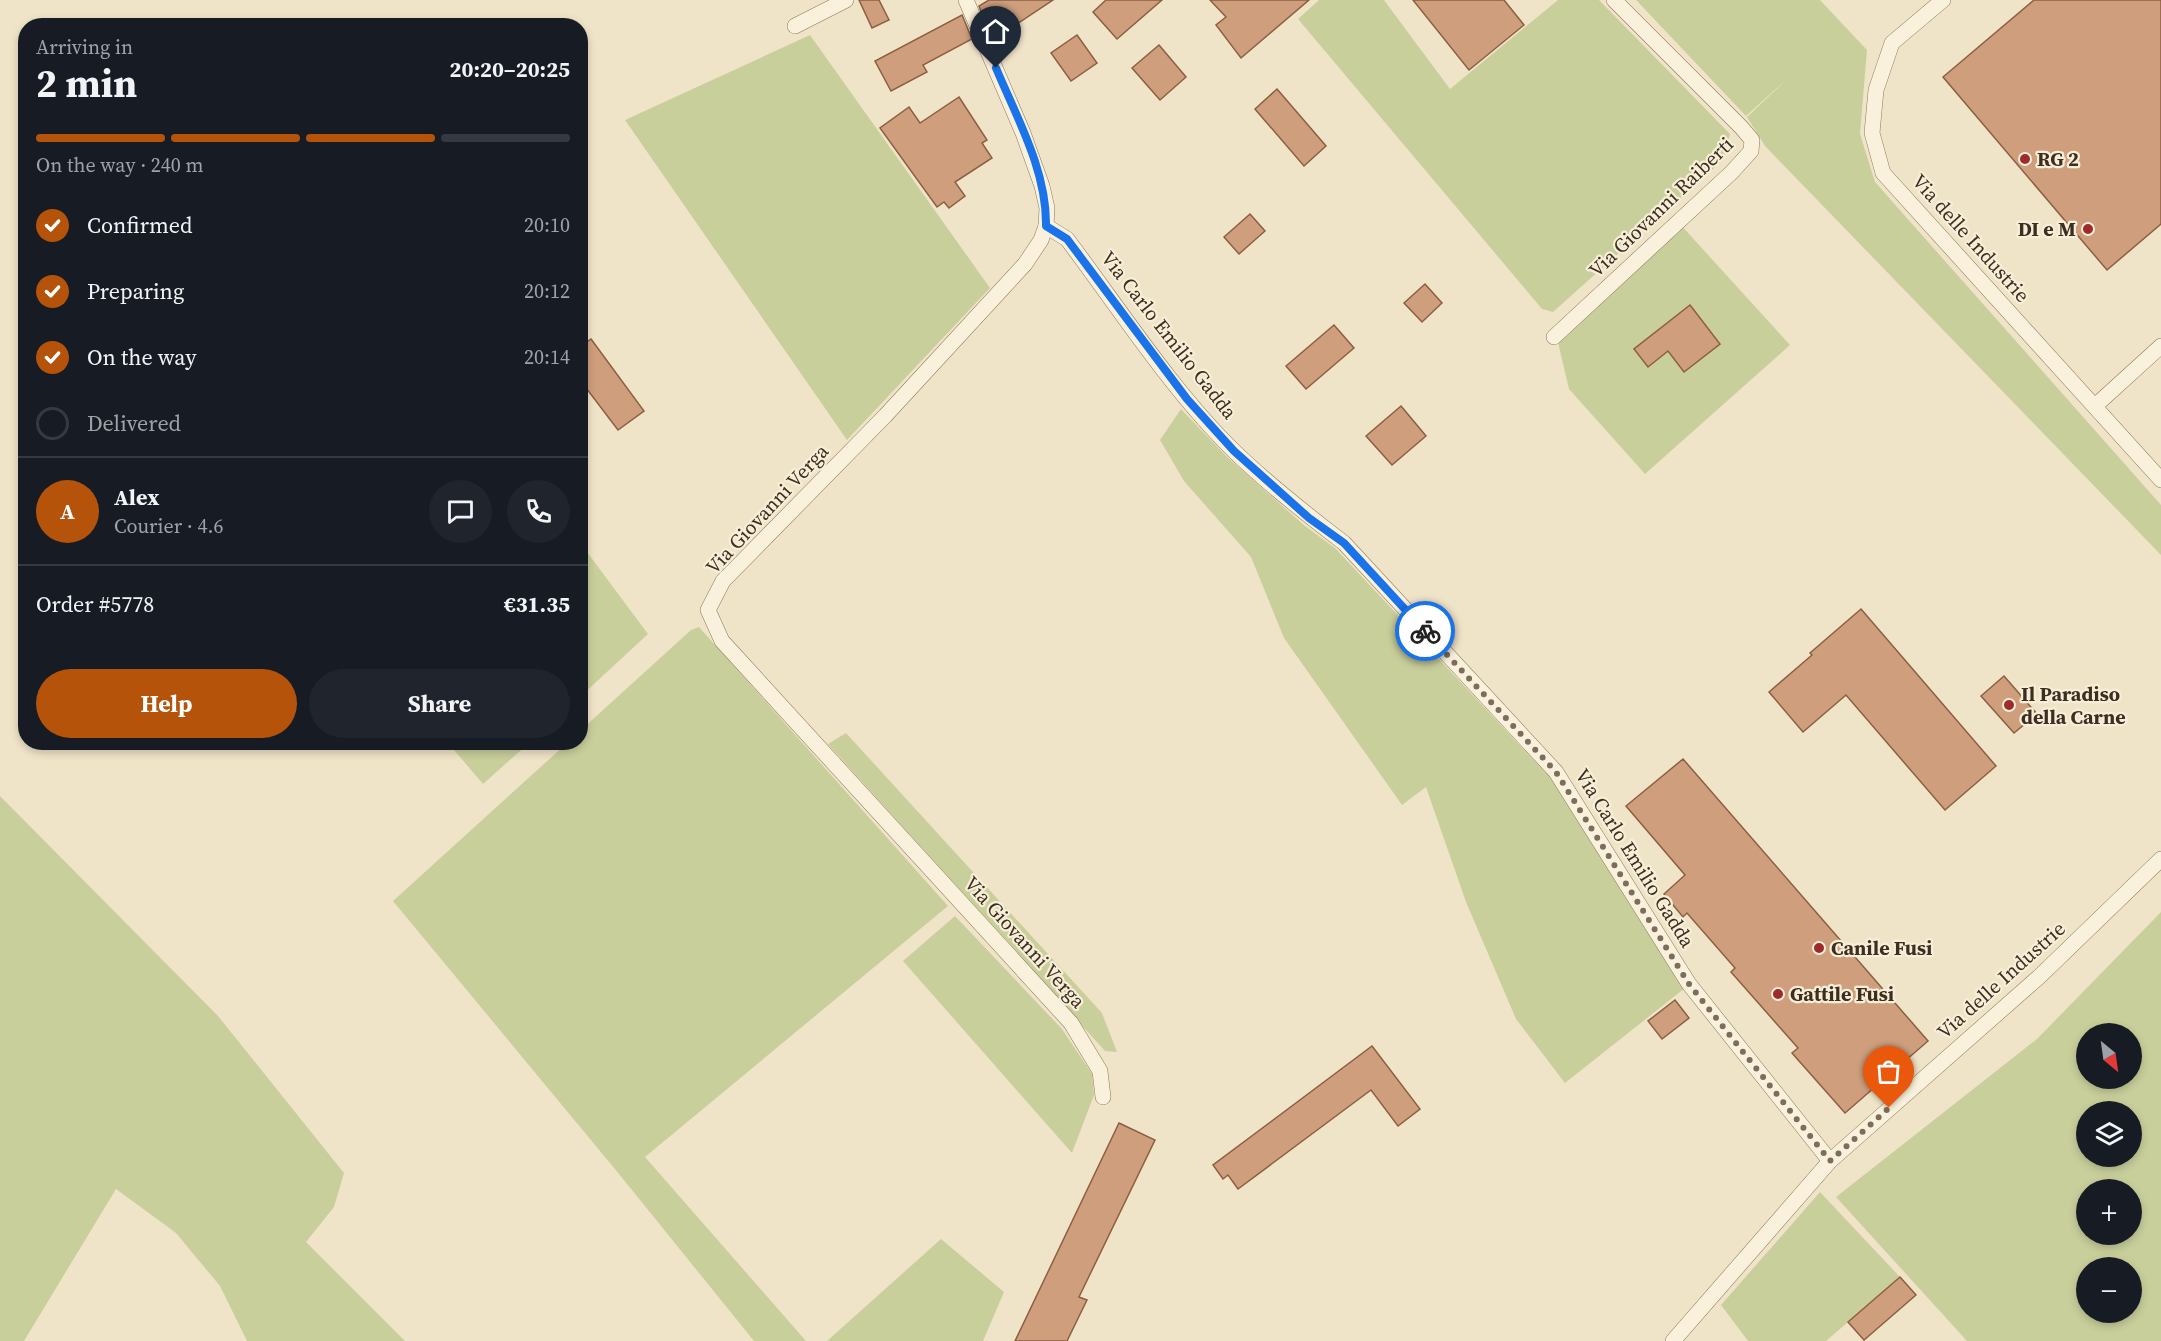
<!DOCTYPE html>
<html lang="en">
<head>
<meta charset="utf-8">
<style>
  body { margin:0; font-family:"Source Serif 4",serif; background:#20242c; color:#f1f3f6; height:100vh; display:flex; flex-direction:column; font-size:22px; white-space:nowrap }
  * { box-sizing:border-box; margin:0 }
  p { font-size:20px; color:#9ea1a6 }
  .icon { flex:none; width:33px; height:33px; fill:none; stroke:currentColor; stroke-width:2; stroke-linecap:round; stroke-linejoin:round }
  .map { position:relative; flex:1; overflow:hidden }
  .details { position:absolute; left:18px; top:18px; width:570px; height:732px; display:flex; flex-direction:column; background:#171b24; border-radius:24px; box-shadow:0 3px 9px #0003 }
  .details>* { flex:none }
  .needle { width:39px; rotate:151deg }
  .controls { position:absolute; left:2076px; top:1023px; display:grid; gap:12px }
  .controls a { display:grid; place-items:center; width:66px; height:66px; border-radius:50%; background:#171b24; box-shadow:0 3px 9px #0003; font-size:30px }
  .pin { position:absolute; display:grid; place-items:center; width:51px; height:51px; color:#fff; margin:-62px -26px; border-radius:50% 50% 50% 0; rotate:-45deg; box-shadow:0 0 6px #0007 }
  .pin .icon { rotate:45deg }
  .courier { position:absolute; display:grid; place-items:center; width:60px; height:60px; margin:-30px; border:4px solid #1a73e8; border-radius:50%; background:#fff; color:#222; box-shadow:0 2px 8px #0007 }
  .summary em { font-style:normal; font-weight:700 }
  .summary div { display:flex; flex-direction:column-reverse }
  .summary { display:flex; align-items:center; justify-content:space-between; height:102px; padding:0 18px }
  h1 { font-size:39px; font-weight:700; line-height:45px }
  .bar { display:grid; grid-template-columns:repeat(4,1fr); gap:9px 6px; align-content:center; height:72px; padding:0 18px }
  .bar i { height:8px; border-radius:4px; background:#363941 }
  .bar .on { background:#b45309 }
  .bar p { grid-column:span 4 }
  .line { display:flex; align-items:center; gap:15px; padding:0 18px; border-top:2px solid #363941 }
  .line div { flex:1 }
  .round { display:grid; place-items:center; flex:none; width:63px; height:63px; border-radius:32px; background:#20242c }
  ol { padding:0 18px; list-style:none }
  li { display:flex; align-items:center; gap:18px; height:66px }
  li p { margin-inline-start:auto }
  li .icon { padding:6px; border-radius:50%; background:#b45309; color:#fff; stroke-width:4 }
  li:last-child { color:#9ea1a6 }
  li i { width:33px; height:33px; border:3px solid #363941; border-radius:50% }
  .cta { display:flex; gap:12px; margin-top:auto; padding:12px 18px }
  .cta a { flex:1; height:69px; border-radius:36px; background:#b45309; color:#fff; font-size:24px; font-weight:700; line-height:69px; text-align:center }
  .cta a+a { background:#20242c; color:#f1f3f6 }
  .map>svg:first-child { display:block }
  .green { fill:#c9cf9b; fill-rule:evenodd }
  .building { fill:#cf9f7d; stroke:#8d5f41; stroke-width:1.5 }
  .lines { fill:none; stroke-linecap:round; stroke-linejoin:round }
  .minor-casing { stroke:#8d765c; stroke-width:16 }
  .minor { stroke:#faf1dc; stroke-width:15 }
  .done { stroke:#7c6e5b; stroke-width:6; stroke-dasharray:0 10.8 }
  .route { stroke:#1a73e8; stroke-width:8 }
  .poi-dot { fill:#9e2a2b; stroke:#f7eed8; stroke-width:2 }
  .labels { text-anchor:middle; stroke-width:4.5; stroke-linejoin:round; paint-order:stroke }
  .poi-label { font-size:20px; font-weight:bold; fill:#3d2e20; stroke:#f7eed8; text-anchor:start }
  .street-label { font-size:20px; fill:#3d2e20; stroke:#f7eed8 }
</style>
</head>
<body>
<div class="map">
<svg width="2161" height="1341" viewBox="0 0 2161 1341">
  <rect width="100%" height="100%" fill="#f0e4c8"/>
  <!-- green -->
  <g class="green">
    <polygon points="1319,0 1384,0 1450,89 1558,0 1599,0 1730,134 1724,159 1553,312 1542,309 1298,19"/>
    <polygon points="1636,0 1820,0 1867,50 1860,134 1875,182 2161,505 2161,555 1765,146 1747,117 1787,79 1746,116"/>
    <polygon points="810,35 990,288 847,440 625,120"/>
    <polygon points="1679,223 1790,345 1645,474 1569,389 1555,330"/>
    <polygon points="1181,409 1227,457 1305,526 1335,548 1555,783 1685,988 1565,1083 1516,1019 1466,902 1426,787 1402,805 1284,638 1251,557 1184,481 1160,440"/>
    <polygon points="581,544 648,634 581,696"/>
    <polygon points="699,627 948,906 645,1157 806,1341 754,1341 619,1174 393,901 567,743 580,742 581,730 691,630"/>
    <polygon points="846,733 1102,1013 1117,1052 1105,1051 828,744"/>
    <polygon points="448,743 529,743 483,784"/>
    <polygon points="0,796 218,1016 344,1173 334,1207 306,1242 405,1341 247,1341 220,1286 176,1233 116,1189 24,1341 0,1341"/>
    <path d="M2161 912V1341H1967L1836 1197 2037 1039ZM2086 1034H2132V1078H2086ZM2086 1112H2132V1156H2086ZM2086 1190H2132V1234H2086ZM2086 1268H2132V1312H2086Z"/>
    <polygon points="955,916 1062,1029 1092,1074 1094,1095 1072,1153 903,961"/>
    <polygon points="1820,1192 1900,1277 1826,1341 1748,1341 1721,1305"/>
    <polygon points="941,1239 1004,1292 983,1341 827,1341"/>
  </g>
  <!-- building -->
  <g class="building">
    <polygon points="859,0 879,0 889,20 872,28"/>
    <polygon points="989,0 1053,0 999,36 994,27 989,30 979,6"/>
    <polygon points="1106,0 1162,0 1117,39 1093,12"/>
    <polygon points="1210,0 1309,0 1241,58 1216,25 1226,17"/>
    <polygon points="1413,0 1504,0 1524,25 1469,70"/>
    <polygon points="2034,0 2161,0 2161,224 2107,270 1943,77"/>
    <polygon points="962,15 972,39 923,65 927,72 891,91 875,61"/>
    <polygon points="1077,35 1097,63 1071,81 1051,53"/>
    <polygon points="1159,45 1186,77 1160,100 1132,68"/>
    <polygon points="1277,89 1326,146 1304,166 1255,109"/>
    <polygon points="959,97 987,140 982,143 992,158 955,182 965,196 949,208 944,202 937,207 880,128 909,107 920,123"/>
    <polygon points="1250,214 1265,231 1239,254 1224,237"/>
    <polygon points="1425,284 1442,303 1422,322 1404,303"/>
    <polygon points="1690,305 1720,344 1684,372 1668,351 1648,367 1634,349"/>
    <polygon points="1334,325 1354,348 1306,389 1286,366"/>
    <polygon points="591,339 644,411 618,430 580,380 580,347"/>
    <polygon points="1401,406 1426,436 1392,465 1366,436"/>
    <polygon points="1861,609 1996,766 1945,810 1846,695 1803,732 1769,692 1812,655 1810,653"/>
    <polygon points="2004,676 2037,714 2014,733 1981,696"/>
    <polygon points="1683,759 1928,1041 1845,1113 1792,1053 1798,1048 1731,972 1735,968 1687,913 1683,917 1664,894 1685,875 1626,806"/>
    <polygon points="1675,1000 1689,1018 1662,1039 1648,1021"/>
    <polygon points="1372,1046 1420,1109 1398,1126 1371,1090 1238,1189 1228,1175 1223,1179 1213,1165"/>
    <polygon points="1119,1123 1155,1140 1079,1297 1087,1300 1067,1341 1015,1341"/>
    <polygon points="1900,1277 1916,1295 1864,1340 1848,1322"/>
  </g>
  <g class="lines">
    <!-- minor casing -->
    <g class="minor-casing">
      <g id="minor">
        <polyline points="966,0 1023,133 1042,186 1047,208 1046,226 1041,240 1025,264 885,416 723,581 708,610 722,641 1071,1023 1100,1071 1103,1097"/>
        <polyline points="1943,0 1892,43 1876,90 1872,133 1883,173 2161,480"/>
        <polyline points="795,26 846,0"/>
        <path d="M1046 226 1067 239C1119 308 1173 392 1235 452 1269 485 1306 514 1344 543L1556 772 1689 984 1830 1161"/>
        <polyline points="1554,337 1732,172 1751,151 1752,140 1741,127 1614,0"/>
        <polyline points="2095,406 2161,346"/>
        <polyline points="1673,1341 1830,1161 2040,976 2161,859"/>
      </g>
    </g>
    <!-- minor -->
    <use href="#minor" class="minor"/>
  </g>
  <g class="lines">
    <!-- done -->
    <polyline class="done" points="1425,631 1556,772 1689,984 1830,1161 1889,1108"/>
    <!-- route -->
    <path class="route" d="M996 68C1017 118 1047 171 1046 226L1067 239 1187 399 1234 451 1309 518 1344 543 1425 631"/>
  </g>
  <!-- markers -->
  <g class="poi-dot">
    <circle cx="2025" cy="159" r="6"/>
    <circle cx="2088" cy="229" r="6"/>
    <circle cx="2009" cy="705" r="6"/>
    <circle cx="1819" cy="948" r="6"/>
    <circle cx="1778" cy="994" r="6"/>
  </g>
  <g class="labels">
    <!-- poi labels -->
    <g class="poi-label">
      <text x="2037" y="166">RG 2</text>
      <text x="2076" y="236" text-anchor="end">DI e M</text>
      <text x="2021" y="701">Il Paradiso<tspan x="2021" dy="23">della Carne</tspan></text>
      <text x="1831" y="955">Canile Fusi</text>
      <text x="1790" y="1001">Gattile Fusi</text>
    </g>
    <!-- street labels -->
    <g class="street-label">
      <text transform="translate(1661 207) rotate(-44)" y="7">Via Giovanni Raiberti</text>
      <text transform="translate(1971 238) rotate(48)" y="7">Via delle Industrie</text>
      <text transform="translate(1169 335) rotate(52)" y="7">Via Carlo Emilio Gadda</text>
      <text transform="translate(767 509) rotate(-47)" y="7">Via Giovanni Verga</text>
      <text transform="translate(1635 858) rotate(58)" y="7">Via Carlo Emilio Gadda</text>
      <text transform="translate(1025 942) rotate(48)" y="7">Via Giovanni Verga</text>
      <text transform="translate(2001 980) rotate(-42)" y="7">Via delle Industrie</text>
    </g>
  </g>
</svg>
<div class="controls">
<a><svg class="needle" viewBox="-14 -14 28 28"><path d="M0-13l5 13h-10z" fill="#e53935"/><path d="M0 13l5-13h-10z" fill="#9ea1a6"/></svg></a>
<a><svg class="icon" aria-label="layers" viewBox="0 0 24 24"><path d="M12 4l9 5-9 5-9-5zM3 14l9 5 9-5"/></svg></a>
<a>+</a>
<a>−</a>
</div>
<div class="pin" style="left:1889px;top:1108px;background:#ea580c"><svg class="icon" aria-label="bag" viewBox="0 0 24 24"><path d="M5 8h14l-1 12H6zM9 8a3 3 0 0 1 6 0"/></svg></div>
<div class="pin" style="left:996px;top:68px;background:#1f2937"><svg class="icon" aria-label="home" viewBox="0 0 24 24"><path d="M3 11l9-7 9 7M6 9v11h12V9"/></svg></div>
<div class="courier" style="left:1425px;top:631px"><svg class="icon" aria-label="bike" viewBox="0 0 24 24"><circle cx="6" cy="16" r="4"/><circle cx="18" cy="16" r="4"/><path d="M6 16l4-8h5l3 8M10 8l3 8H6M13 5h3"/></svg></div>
<section class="details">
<div class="summary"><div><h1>2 min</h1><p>Arriving in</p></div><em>20:20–20:25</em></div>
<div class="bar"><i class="on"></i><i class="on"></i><i class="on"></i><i></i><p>On the way · 240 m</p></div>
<ol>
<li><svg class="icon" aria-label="check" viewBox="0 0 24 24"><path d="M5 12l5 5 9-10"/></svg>Confirmed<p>20:10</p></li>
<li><svg class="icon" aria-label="check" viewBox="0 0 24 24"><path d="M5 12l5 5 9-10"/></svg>Preparing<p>20:12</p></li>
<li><svg class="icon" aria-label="check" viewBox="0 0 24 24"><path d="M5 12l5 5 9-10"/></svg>On the way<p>20:14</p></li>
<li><i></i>Delivered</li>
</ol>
<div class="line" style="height:108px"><b class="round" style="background:#b45309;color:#fff">A</b><div><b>Alex</b><p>Courier · 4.6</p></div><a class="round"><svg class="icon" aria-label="chat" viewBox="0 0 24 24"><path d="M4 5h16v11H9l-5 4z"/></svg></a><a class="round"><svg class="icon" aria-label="phone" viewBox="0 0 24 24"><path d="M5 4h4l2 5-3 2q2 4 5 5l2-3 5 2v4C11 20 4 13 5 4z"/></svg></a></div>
<div class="line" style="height:78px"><div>Order #5778</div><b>€31.35</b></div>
<div class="cta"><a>Help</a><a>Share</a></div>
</section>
</div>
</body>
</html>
